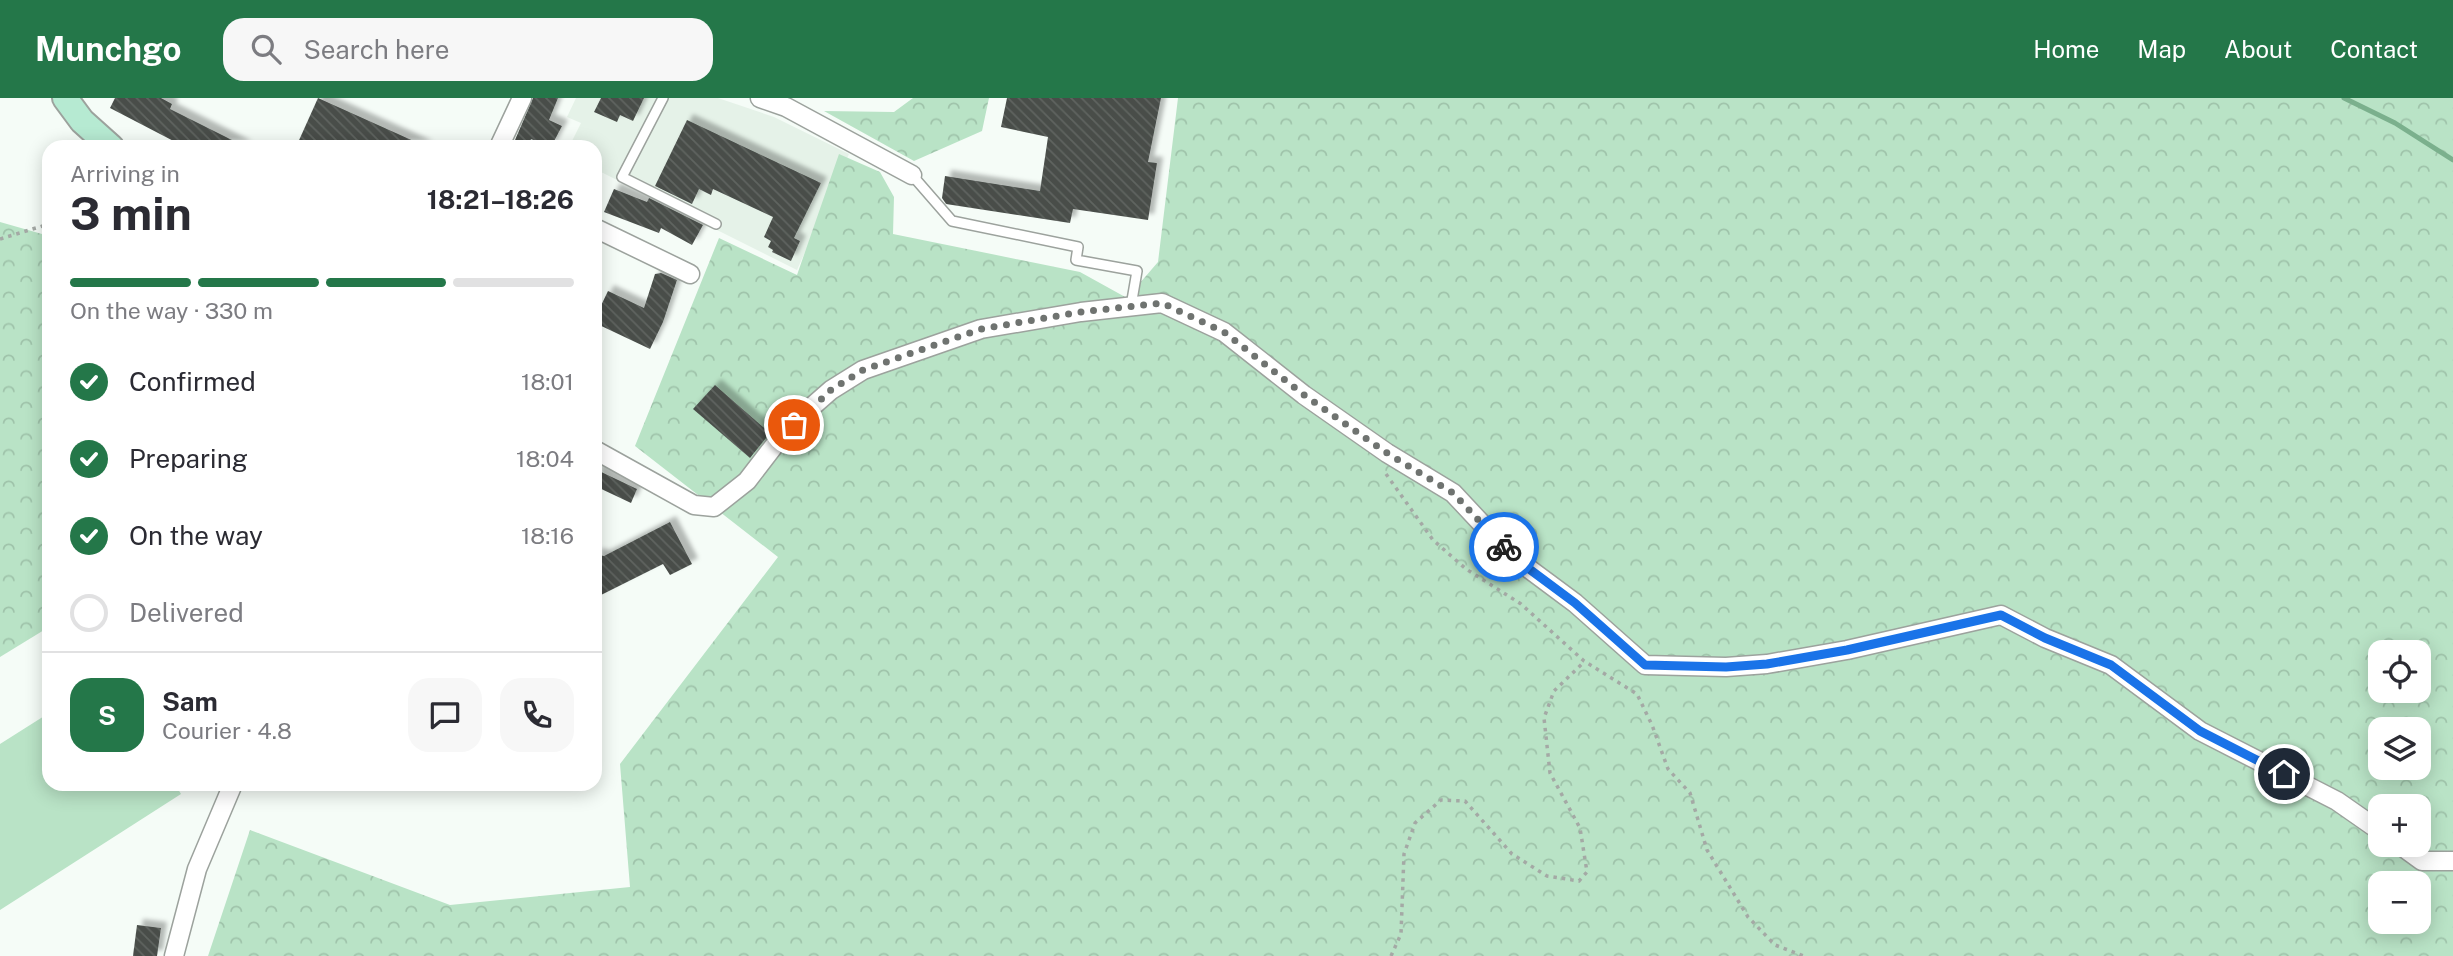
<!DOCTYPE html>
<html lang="en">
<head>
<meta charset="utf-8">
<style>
  body { margin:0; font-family:"Public Sans",sans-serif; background:#f7f7f7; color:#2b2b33; height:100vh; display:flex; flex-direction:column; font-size:26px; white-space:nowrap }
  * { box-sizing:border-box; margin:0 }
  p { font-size:23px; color:#7c7c81 }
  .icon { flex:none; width:38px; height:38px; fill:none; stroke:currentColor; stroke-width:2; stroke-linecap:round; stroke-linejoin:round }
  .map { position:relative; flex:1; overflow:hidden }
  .drawer { position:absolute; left:42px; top:42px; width:560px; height:651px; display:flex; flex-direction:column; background:#fff; border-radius:21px; box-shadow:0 4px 18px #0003 }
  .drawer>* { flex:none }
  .buttons { position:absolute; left:2368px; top:542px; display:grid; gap:14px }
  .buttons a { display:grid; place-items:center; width:63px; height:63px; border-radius:14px; background:#fff; box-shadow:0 4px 18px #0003; font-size:35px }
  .pin { position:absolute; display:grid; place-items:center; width:60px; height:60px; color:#fff; margin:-30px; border:4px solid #fff; border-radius:50%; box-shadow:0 2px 7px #0007 }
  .courier { position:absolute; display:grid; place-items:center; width:70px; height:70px; margin:-35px; border:5px solid #1a73e8; border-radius:50%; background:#fff; color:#222; box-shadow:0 2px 9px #0007 }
  .head em { font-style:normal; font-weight:700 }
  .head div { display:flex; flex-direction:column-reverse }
  .head { display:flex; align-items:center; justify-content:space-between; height:119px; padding:0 28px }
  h1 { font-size:46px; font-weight:700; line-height:52px }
  .bar { display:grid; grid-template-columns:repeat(4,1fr); gap:10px 7px; align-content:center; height:84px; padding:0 28px }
  .bar i { height:9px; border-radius:5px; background:#e1e1e2 }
  .bar .selected { background:#247749 }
  .bar p { grid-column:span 4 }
  .line { display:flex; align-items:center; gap:18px; padding:0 28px; border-top:2px solid #e1e1e2 }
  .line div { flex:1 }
  .round { display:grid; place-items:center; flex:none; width:74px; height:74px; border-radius:21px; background:#f7f7f7 }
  ol { padding:0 28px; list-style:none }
  li { display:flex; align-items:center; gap:21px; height:77px }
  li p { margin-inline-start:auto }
  li .icon { padding:7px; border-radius:50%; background:#247749; color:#fff; stroke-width:4 }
  li:last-child { color:#7c7c81 }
  li i { width:38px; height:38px; border:4px solid #e1e1e2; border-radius:50% }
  header { display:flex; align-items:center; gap:42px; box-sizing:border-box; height:98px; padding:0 35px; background:#247749; color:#fff }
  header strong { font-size:33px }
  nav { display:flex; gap:38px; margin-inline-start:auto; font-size:24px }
  .search { width:490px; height:63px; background:#f7f7f7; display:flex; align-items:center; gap:18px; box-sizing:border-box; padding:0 24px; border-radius:21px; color:#7c7c81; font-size:26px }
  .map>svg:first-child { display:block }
  .built { fill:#e5f2e8 }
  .forest { fill:url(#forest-crowns); fill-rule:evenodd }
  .pitch { fill:#b9e3c6 }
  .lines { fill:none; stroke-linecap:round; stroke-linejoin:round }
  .stream { stroke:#7bb08d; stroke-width:5 }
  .building { fill:url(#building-back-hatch); filter:url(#shadow) }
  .lane-casing { stroke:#9ca29d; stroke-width:12 }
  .street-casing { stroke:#9ca29d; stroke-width:21 }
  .secondary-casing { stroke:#9ca29d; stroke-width:28 }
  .path { stroke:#a4a9a5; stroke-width:3.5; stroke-dasharray:3.5 5; stroke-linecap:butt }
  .lane { stroke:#fff; stroke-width:9 }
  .street { stroke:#fff; stroke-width:18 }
  .secondary { stroke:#b6ead2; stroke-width:24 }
  .done { stroke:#6f7370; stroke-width:7; stroke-dasharray:0 12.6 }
  .route { stroke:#1a73e8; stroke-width:9 }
</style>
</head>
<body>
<header>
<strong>Munchgo</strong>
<div class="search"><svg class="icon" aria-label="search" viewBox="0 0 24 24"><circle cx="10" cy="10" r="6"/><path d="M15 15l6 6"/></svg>Search here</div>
<nav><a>Home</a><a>Map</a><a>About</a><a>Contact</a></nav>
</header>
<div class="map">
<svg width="2453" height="858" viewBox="0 0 2453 858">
  <defs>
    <pattern id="forest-crowns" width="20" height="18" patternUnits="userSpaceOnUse" patternTransform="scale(1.75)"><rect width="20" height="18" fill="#b9e3c6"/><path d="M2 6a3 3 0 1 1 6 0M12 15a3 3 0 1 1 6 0" fill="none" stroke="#9fc3aa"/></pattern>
    <pattern id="building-back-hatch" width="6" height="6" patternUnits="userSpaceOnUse" patternTransform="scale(1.75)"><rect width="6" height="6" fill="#484d49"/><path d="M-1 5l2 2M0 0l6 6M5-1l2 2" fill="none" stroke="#606460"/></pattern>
    <filter id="shadow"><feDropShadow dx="6" dy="-6" stdDeviation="2" flood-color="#0004"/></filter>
  </defs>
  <rect width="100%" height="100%" fill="#f5fcf7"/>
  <!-- built -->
  <polygon class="built" points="576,0 718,0 774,19 849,56 797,172 595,71 595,49 569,49 581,25 567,19"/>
  <!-- forest -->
  <g class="forest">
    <polygon points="913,0 989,0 982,33 914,63 824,13 894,14"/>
    <path d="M1178 0H2453V858H208L250 732 450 807 630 789 620 666 778 459 635 348 719 140 797 177 839 56 880 74 894 99 893 136 1080 174 1127 200 1158 164ZM2380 555H2418V593H2380ZM2380 632H2418V670H2380ZM2380 709H2418V747H2380ZM2380 786H2418V824H2380Z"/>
    <polygon points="0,124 49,138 49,529 0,559"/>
  </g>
  <!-- pitch -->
  <polygon class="pitch" points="49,615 49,686 175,686 181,696 0,812 0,646"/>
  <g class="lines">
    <!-- stream -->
    <polyline class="stream" points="2344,0 2395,25 2453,62"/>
  </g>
  <!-- building -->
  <g class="building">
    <polygon points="115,0 161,0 172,6 170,11 246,49 185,49 110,10"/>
    <polygon points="318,0 427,49 296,49"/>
    <polygon points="533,0 558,0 549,22 562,28 551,49 531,41 528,49 512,49"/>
    <polygon points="601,0 644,0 633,23 620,17 617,24 594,14"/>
    <polygon points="1007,0 1161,0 1148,64 1157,65 1148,122 1073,111 1070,125 946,106 942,100 945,78 1040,93 1048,39 1001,29"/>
    <polygon points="687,22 821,85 794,140 800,143 791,163 772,154 773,152 768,149 771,143 764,139 773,119 713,91 711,97 699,91 692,106 655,88"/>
    <polygon points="614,91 647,104 649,100 703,127 692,147 661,130 659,135 604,114"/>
    <polygon points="661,175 677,182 663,224 650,251 595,225 595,220 608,193 644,210 655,176"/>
    <polygon points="715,287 770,335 750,360 693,311"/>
    <polygon points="595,371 637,391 631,405 595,388"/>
    <polygon points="670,424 692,466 670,477 663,466 595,500 595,456 604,458"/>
    <polygon points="137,827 161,830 157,858 133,858"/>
  </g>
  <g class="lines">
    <!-- lane casing -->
    <g class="lane-casing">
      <g id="lane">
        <polyline points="663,0 622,79 716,126"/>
        <polyline points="912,77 952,123 1078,149 1076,162 1137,173 1131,208"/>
      </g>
    </g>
    <!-- street casing -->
    <g class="street-casing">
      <g id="street">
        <polyline points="760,0 786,9 912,77"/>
        <polyline points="499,49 522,0"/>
        <polyline points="595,130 690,176"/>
        <polyline points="595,352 694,407 714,409 747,383 780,340 807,313 831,292 863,272 981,231 1081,214 1162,205 1224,234 1304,297 1387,355 1453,395 1513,459 1575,505 1645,567 1726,569 1767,566 1847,552 2001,517 2045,540 2111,567 2200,633 2337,703 2380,733"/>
        <polyline points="2400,747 2422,763 2453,763"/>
        <polyline points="174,858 197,771 233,686"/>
      </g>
    </g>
    <!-- secondary casing -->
    <g class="secondary-casing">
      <polyline id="secondary" points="65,0 82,23 111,49"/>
    </g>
    <!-- path -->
    <g class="path">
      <polyline points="0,141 49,126"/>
      <polyline points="1386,376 1433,442 1466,471 1521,506 1584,563 1637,596 1652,627 1668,671 1690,695 1707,752 1748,819 1775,847 1804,858"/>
      <polyline points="1391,858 1401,836 1404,756 1415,725 1441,702 1465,703 1512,756 1547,778 1579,783 1587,774 1580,730 1550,675 1544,620 1554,593 1584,564"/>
    </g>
    <!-- lane -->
    <use href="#lane" class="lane"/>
    <!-- street -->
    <use href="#street" class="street"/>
    <!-- secondary -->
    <use href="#secondary" class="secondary"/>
  </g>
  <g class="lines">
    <!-- done -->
    <polyline class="done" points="794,327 831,292 863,272 981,231 1081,214 1162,205 1224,234 1304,297 1387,355 1453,395 1504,449"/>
    <!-- route -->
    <polyline class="route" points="1504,449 1513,459 1575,505 1645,567 1726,569 1767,566 1847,552 2001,517 2045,540 2111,567 2200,633 2284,676"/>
  </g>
</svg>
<div class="buttons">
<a><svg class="icon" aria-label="locate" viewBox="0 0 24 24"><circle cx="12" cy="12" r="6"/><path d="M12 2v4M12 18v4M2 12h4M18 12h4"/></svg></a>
<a><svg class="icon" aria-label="layers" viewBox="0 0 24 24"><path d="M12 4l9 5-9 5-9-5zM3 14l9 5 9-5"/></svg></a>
<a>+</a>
<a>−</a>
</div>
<div class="pin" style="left:794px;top:327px;background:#ea580c"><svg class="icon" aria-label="bag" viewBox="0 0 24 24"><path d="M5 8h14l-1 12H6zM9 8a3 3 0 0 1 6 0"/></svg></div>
<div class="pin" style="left:2284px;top:676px;background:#1f2937"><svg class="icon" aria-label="home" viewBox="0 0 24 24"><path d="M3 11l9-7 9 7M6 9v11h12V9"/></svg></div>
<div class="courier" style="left:1504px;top:449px"><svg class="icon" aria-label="bike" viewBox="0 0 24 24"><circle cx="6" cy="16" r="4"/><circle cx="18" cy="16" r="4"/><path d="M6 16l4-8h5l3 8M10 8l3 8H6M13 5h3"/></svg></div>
<section class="drawer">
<div class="head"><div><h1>3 min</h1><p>Arriving in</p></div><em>18:21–18:26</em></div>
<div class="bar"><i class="selected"></i><i class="selected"></i><i class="selected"></i><i></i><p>On the way · 330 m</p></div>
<ol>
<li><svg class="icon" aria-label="check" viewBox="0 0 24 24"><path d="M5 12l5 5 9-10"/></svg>Confirmed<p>18:01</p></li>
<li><svg class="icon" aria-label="check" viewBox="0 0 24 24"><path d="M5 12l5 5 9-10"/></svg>Preparing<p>18:04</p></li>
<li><svg class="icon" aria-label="check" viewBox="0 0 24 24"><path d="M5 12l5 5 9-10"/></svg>On the way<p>18:16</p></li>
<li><i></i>Delivered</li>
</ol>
<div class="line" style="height:126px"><b class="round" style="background:#247749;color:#fff">S</b><div><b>Sam</b><p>Courier · 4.8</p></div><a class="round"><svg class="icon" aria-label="chat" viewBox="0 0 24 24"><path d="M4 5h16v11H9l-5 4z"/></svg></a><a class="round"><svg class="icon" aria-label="phone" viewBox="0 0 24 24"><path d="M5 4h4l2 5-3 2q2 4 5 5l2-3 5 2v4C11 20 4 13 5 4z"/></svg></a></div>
</section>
</div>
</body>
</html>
